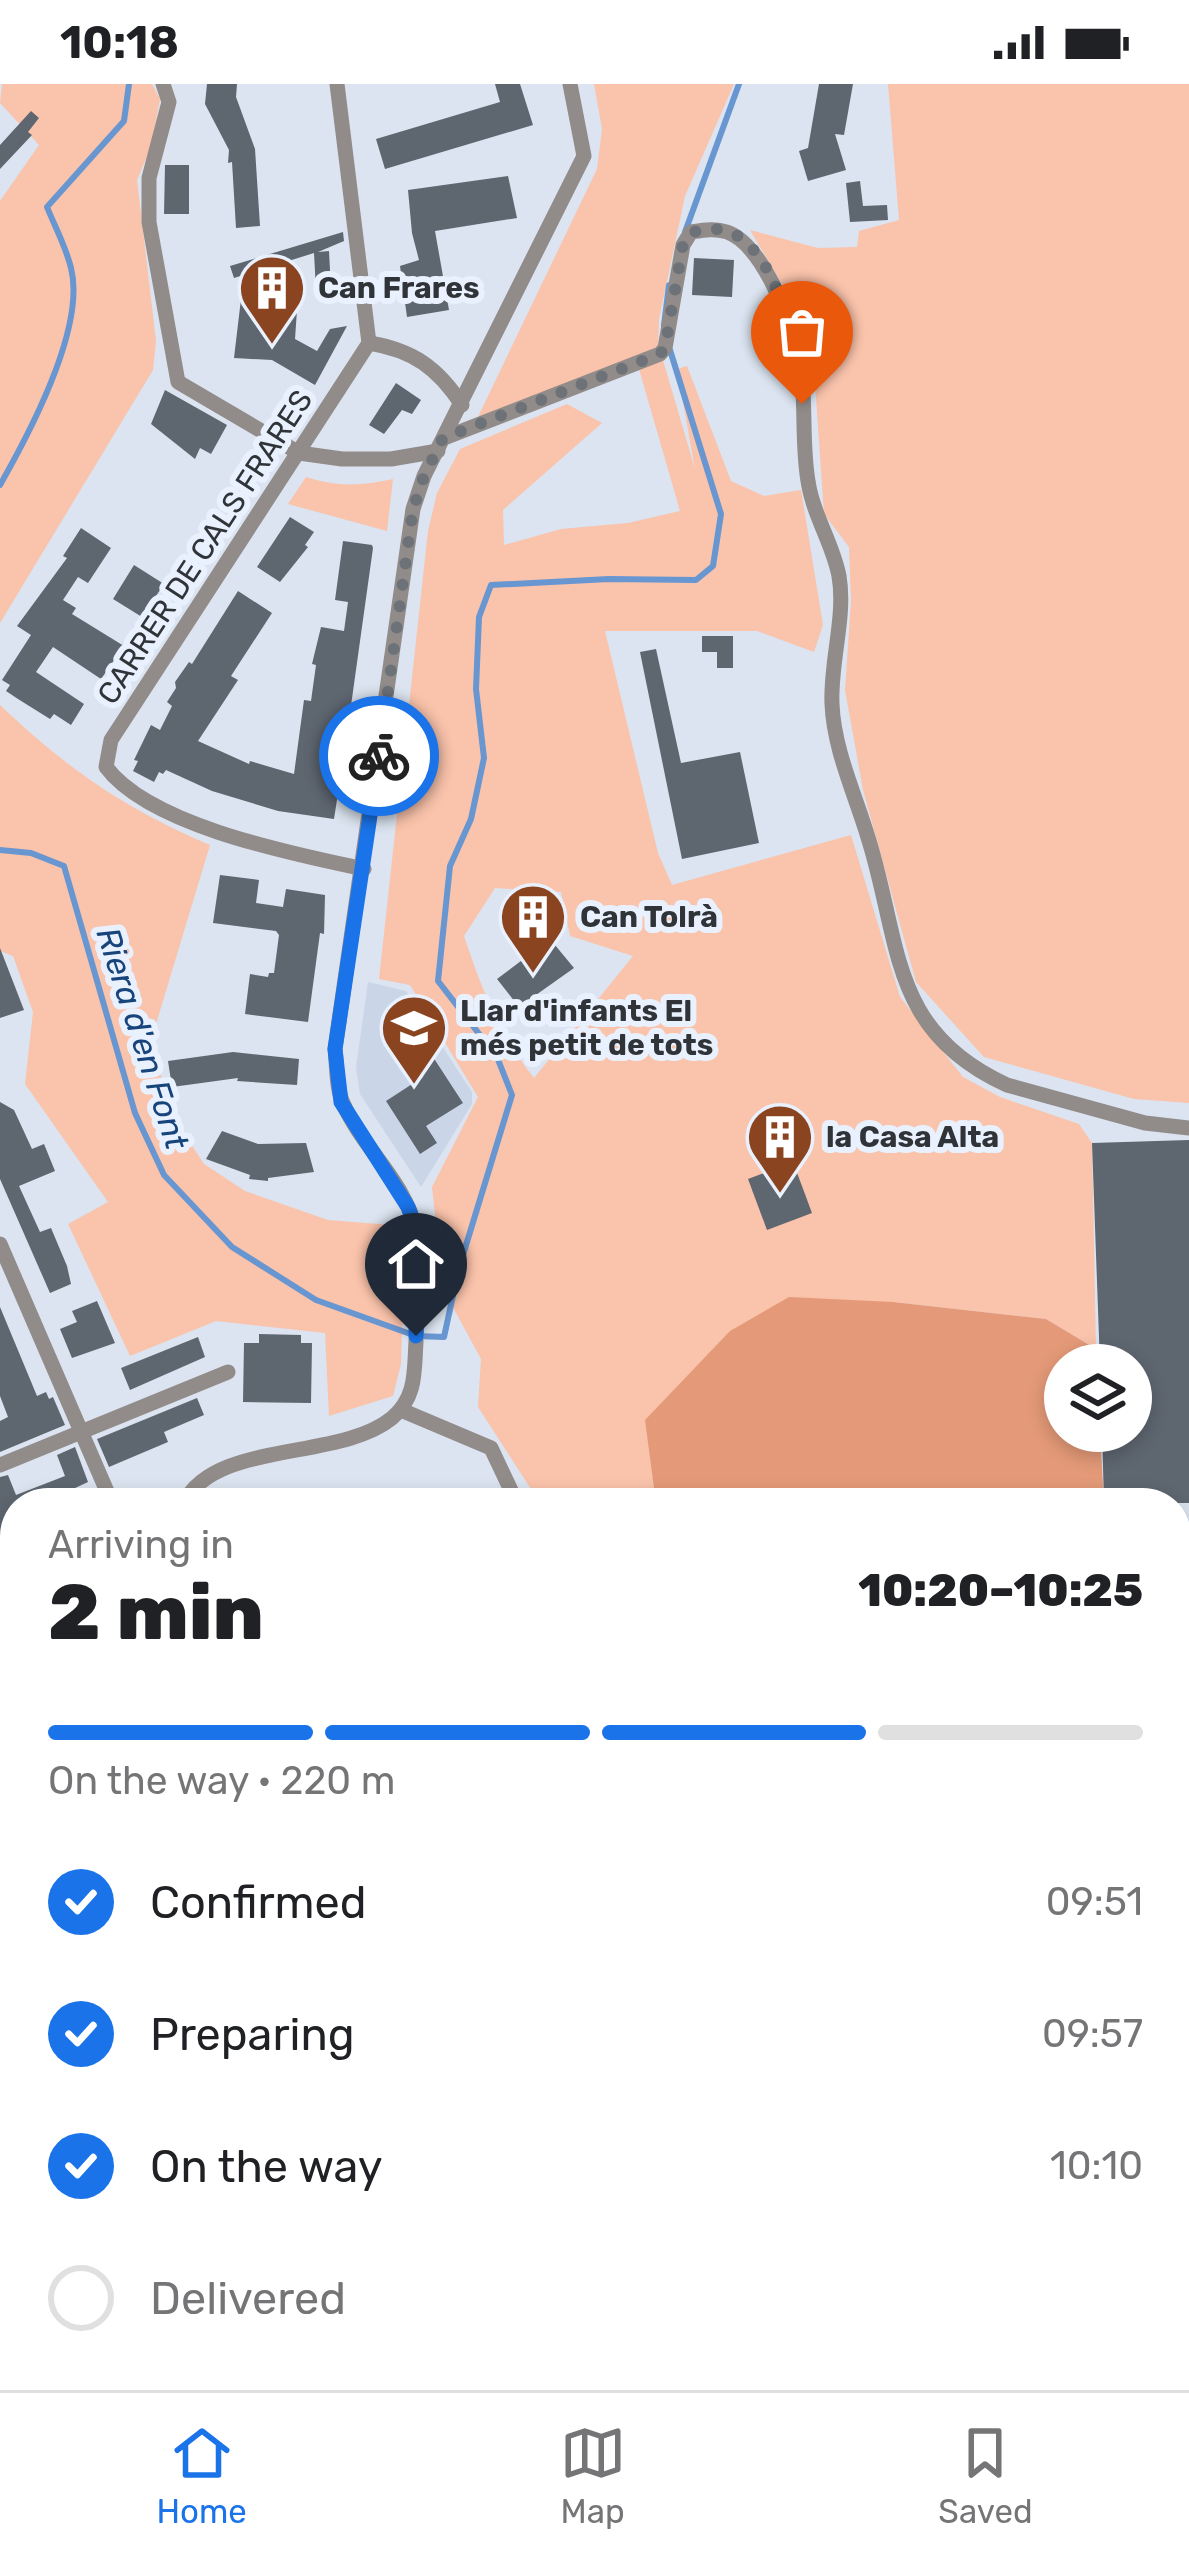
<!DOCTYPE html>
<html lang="en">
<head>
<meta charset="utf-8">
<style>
  body { margin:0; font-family:Rubik,sans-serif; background:#f2f2f2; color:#202124; height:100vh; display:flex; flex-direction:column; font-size:45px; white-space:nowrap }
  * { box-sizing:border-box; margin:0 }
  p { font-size:39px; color:#757577 }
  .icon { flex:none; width:66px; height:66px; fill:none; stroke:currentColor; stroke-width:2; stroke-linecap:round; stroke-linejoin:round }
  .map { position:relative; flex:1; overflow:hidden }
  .panel { position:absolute; left:0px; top:1404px; width:1191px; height:903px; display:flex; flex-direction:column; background:#fff; border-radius:48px 48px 0 0; box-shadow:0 6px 18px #0003 }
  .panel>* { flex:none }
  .fabs { position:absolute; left:1044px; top:1260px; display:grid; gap:24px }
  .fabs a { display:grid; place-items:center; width:108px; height:108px; border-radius:50%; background:#fff; box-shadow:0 6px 18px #0003; font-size:60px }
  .pin { position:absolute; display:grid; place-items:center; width:102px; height:102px; color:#fff; margin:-123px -51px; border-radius:50% 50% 50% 0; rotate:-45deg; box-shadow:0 0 12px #0007 }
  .pin .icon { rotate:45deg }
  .courier { position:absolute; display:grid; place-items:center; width:120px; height:120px; margin:-60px; border:9px solid #1a73e8; border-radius:50%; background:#fff; color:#222; box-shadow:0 3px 15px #0007 }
  .headline em { font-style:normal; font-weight:800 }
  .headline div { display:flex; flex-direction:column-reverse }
  .headline { display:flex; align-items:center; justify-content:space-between; height:204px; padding:0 48px }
  h1 { font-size:78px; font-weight:800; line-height:90px }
  .bar { display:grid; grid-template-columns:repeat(4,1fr); gap:18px 12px; align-content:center; height:144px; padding:0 48px }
  .bar i { height:15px; border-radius:9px; background:#e0e0e0 }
  .bar .current { background:#1a73e8 }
  .bar p { grid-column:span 4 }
  ol { padding:0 48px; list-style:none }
  li { display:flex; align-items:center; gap:36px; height:132px }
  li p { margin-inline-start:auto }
  li .icon { padding:12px; border-radius:50%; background:#1a73e8; color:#fff; stroke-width:4 }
  li:last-child { color:#757577 }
  li i { width:66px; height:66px; border:6px solid #e0e0e0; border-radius:50% }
  .status { display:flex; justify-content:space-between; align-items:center; height:84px; padding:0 60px; background:#fff; direction:ltr }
  .status svg { height:33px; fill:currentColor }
  .dock { display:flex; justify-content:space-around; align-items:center; height:168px; border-top:3px solid #e0e0e0; background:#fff; font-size:33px; color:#757577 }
  .dock a { display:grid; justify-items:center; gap:6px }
  .dock .current { color:#1a73e8 }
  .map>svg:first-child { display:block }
  .built { fill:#cad6e8 }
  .green { fill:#fac3ab; fill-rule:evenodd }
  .forest { fill:#e49a78 }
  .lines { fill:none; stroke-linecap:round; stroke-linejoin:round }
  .stream { stroke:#6896d1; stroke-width:6 }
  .building { fill:#5e6670 }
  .street { stroke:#918b89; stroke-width:15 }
  .done { stroke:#6c7278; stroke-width:12; stroke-dasharray:0 21.6 }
  .route { stroke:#1a73e8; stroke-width:15 }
  .labels { text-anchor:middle; stroke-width:12; stroke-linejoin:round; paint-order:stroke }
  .poi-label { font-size:30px; font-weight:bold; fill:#303438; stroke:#e8f1fd; text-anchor:start }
  .street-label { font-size:30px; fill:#303438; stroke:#e8f1fd }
  .water-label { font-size:33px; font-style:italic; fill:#16447b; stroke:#e8f1fd }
</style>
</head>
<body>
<div class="status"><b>10:18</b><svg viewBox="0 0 49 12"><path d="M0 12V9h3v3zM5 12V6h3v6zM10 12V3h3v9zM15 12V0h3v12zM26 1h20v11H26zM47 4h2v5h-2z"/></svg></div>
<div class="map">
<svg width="1189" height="2306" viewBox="0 0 1189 2306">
  <rect width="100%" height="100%" fill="#dbe4f0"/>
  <!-- built -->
  <polygon class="built" points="368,898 406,907 472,1008 472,1020 421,1103 360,1010 356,983"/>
  <!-- green -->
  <g class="green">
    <polygon points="2,0 152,0 160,15 151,63 137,96 156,257 153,286 0,539 0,117 39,61 0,19"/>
    <polygon points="594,0 734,0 685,112 659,235 658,263 476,337 597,85 602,45"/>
    <polygon points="888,0 1189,0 1189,1019 1134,1015 984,973 916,898 863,706 845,606 851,517 849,463 824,430 813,270 798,227 750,146 818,164 857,163 859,147 899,136"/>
    <path d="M663 276 695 385 677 285 687 282 731 397 764 412 801 406 823 541 814 568 757 547H605L658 769 672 801 851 751 900 913 963 993 1000 1013 1079 1040 1092 1059 1096 1265 1046 1235 893 1218 646 1335 656 1419H540L478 1323 481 1275 443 1205 432 1103 478 1013 410 901 379 895 428 447 437 409 460 365 567 320 602 339 503 426 504 461 561 445 628 439 680 427 639 285ZM495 804 561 808 570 852 633 872 534 994C499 951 481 903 464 852Z"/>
    <path d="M306 393C336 403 362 402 393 395L387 447 288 420Z"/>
    <path d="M0 621C66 684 125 725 210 761L150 960 177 1039 204 1080 245 1107 328 1136 391 1141 404 1187 401 1280 393 1312 329 1332 325 1249 216 1237 130 1272 68 1140 108 1118 25 1000 33 928 13 872 0 867Z"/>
    <polygon points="1176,1445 1189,1445 1189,1753 1176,1758"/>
  </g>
  <!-- forest -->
  <polygon class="forest" points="789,1213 893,1218 1046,1235 1096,1265 1097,1281 1065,1281 1065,1347 1100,1347 1104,1419 656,1419 645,1336 730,1247"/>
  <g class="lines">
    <!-- stream -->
    <g class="stream">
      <polyline points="685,148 739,0"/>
      <polyline points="664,241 669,201"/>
      <path d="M0 401C29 350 86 243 71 184 66 163 55 143 47 123L124 37 129 0"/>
      <polyline points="0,766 31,769 64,782 135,1029 164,1091 232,1163 316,1216 416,1252 444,1253 459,1184 512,1011 497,973 438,897 450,782 471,735 484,674 476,605 479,533 491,501 609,495 696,496 713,482 721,430 670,266"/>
    </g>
  </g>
  <!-- building -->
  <g class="building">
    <polygon points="207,0 237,0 236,13 255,65 260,142 236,144 232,78 228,79 229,66 205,20"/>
    <polygon points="495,0 520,0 533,41 385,85 376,55 500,18"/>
    <polygon points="819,0 853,0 844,51 835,50 846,86 808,97 799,67 808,64"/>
    <polygon points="31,27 39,34 28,48 32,51 0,85 0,61"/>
    <polygon points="165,81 189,81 189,130 164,130"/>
    <polygon points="508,92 517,134 435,147 449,226 407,233 400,182 419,176 412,149 408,106"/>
    <polygon points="860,97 863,122 887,121 888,136 850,138 846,99"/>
    <polygon points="343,148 344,157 318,168 329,167 331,205 316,206 314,169 234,194 230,182"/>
    <polygon points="694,174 734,176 732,213 692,211"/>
    <polygon points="241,215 297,226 295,255 317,267 330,245 347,242 315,301 272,276 234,274"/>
    <polygon points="396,299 421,316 412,330 402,326 384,350 369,341"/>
    <polygon points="165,306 227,341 211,370 200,364 195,375 151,340"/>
    <polygon points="290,433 314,448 305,461 308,463 280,498 257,483"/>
    <polygon points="81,444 111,464 88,499 78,493 63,516 76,524 72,530 124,562 101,595 53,563 36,588 84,620 71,641 54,630 50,635 18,615 6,607 10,601 2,596 31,551 17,542 67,474 63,472"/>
    <polygon points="343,457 372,461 373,464 349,636 353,636 349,665 345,664 334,735 278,727 212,707 166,686 163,690 159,688 154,698 133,687 138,677 134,676 151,641 160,646 172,622 167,618 176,604 175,598 189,578 192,580 238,507 272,529 231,592 238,596 198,657 249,680 250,677 294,690 304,616 311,617 316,581 312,580 321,543 344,547 348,518 335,516"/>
    <polygon points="134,481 164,500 142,533 113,515"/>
    <polygon points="702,552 733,552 733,584 717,584 717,568 702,568"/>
    <polygon points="656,565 681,679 740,668 759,759 682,775 640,568"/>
    <polygon points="220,791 259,796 256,819 283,823 286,805 325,811 324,850 320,849 308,938 245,930 250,890 268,893 269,889 274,889 279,851 276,847 213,839"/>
    <polygon points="550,855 574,884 519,923 497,895"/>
    <polygon points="0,864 24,926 0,934"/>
    <polygon points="403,927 463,1019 426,1042 437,1059 420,1070 386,1017 423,993 387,937"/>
    <polygon points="233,968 299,975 297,1001 237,997 238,994 172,1003 168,977"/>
    <polygon points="0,1018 14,1026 32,1065 44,1060 55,1087 19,1102 40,1148 51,1144 67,1182 71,1200 50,1209 0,1095"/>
    <polygon points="222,1047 258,1060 306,1059 314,1088 268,1094 268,1097 249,1095 250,1091 206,1075"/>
    <polygon points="1189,1056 1189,1419 1104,1419 1102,1347 1131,1347 1131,1281 1100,1281 1092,1059"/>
    <polygon points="793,1078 812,1129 767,1146 748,1095"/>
    <polygon points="97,1217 115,1259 72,1274 60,1245 77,1238 72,1227"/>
    <polygon points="0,1223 37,1312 46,1308 49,1315 53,1313 65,1341 0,1368 0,1337 8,1333 0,1312"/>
    <polygon points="259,1250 301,1251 301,1259 312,1259 311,1319 243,1318 244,1259 259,1259"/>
    <polygon points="198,1253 205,1273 130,1306 121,1284"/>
    <polygon points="197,1314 204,1331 164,1348 168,1358 109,1383 97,1355"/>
    <polygon points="75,1363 88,1398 73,1405 79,1419 15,1419 15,1541 0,1506 0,1393 8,1391 16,1411 65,1392 57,1371"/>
    <polygon points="15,1940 15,2033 0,1998 0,1947"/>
    <polygon points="0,2124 15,2160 15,2175 8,2178 15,2194 15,2259 0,2224"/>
  </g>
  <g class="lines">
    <!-- street -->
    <g class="street">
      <polyline points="163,0 169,18 149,94 149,138 178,298 299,369 342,375 391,375 438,367"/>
      <path d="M337 0 369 259 111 656 106 683C150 742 294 770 364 785"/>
      <path d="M369 259C413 266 438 284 462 321"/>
      <path d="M444 354 660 270 665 264 683 161 691 148C704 146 715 144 727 148 762 160 791 236 799 270 807 312 801 356 808 397 813 431 833 460 839 492 846 533 830 578 832 620 834 668 857 714 870 760 901 863 891 948 1007 1001L1145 1039 1189 1044"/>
      <polyline points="0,1160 112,1419"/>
      <polyline points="401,1326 491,1364 517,1419"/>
      <polyline points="0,1381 228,1288"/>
      <path d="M184 1419C215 1356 340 1377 392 1334 417 1313 414 1287 416 1258 417 1222 424 1182 416 1147 406 1098 362 1064 343 1019 336 1004 337 981 335 965L413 425 424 392 584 72 570 0"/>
      <polyline points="0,1553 15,1589"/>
      <polyline points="0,1925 15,1918"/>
      <polyline points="0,2055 15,2091"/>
      <polyline points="307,2292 310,2306"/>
      <polyline points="112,2306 134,2306"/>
    </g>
  </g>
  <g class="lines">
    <!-- done -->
    <path class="done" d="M379 672 413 425 424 392 443 354 660 270 665 264 683 160 692 148C704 146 717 143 730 148 779 168 800 273 802 320"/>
    <!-- route -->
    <polyline class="route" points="379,672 335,965 341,1018 408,1123 417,1147 416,1252"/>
  </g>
  <!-- icons -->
  <defs>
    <g id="building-pin" transform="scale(3.45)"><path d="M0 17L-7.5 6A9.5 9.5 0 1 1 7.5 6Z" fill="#8b4420" stroke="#e8f1fd"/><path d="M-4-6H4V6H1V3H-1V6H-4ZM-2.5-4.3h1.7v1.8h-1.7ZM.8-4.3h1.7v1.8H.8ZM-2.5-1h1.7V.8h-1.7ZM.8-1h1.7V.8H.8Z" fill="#fff"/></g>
    <g id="school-pin" transform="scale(3.45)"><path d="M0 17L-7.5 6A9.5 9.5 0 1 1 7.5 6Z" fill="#8b4420" stroke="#e8f1fd"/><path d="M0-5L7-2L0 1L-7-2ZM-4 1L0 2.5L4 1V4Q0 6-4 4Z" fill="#fff"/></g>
  </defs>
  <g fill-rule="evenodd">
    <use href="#building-pin" x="272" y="204"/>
    <use href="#building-pin" x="533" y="833"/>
    <use href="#school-pin" x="414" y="944"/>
    <use href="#building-pin" x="780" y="1053"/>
  </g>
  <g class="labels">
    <!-- poi labels -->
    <g class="poi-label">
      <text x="318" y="214">Can Frares</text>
      <text x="580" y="843">Can Tolrà</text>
      <text x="460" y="937">Llar d'infants El<tspan x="460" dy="34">més petit de tots</tspan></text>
      <text x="826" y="1063">la Casa Alta</text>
    </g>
    <!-- street labels -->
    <g class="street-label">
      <text transform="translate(205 463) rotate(-57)" y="10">CARRER DE CALS FRARES</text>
    </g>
    <!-- water labels -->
    <g class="water-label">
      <text transform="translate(143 954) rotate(72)" y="12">Riera d'en Font</text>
    </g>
  </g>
</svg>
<div class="fabs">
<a><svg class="icon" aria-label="layers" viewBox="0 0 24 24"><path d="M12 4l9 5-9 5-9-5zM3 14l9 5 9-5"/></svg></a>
</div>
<div class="pin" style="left:802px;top:320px;background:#ea580c"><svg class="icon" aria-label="bag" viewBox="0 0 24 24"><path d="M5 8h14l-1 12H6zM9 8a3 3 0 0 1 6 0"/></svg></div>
<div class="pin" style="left:416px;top:1252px;background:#1f2937"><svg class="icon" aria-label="home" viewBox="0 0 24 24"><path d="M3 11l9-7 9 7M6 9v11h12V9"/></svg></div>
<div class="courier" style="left:379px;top:672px"><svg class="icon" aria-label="bike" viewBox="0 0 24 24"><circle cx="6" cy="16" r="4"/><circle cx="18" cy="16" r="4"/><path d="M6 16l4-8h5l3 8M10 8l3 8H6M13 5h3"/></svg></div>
<section class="panel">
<div class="headline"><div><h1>2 min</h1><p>Arriving in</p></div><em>10:20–10:25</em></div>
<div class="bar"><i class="current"></i><i class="current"></i><i class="current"></i><i></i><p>On the way · 220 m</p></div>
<ol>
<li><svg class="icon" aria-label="check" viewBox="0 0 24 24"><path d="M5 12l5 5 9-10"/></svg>Confirmed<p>09:51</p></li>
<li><svg class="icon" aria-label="check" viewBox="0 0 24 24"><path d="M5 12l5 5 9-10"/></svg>Preparing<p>09:57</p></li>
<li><svg class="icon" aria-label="check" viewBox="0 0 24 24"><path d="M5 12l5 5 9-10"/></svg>On the way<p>10:10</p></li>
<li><i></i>Delivered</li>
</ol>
</section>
</div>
<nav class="dock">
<a class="current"><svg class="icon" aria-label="home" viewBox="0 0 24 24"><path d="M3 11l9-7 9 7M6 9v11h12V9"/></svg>Home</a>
<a><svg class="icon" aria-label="map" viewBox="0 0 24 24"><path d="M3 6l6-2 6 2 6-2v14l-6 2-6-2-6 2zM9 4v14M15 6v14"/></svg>Map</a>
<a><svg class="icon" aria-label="saved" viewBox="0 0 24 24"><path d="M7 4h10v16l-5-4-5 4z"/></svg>Saved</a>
</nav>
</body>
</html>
